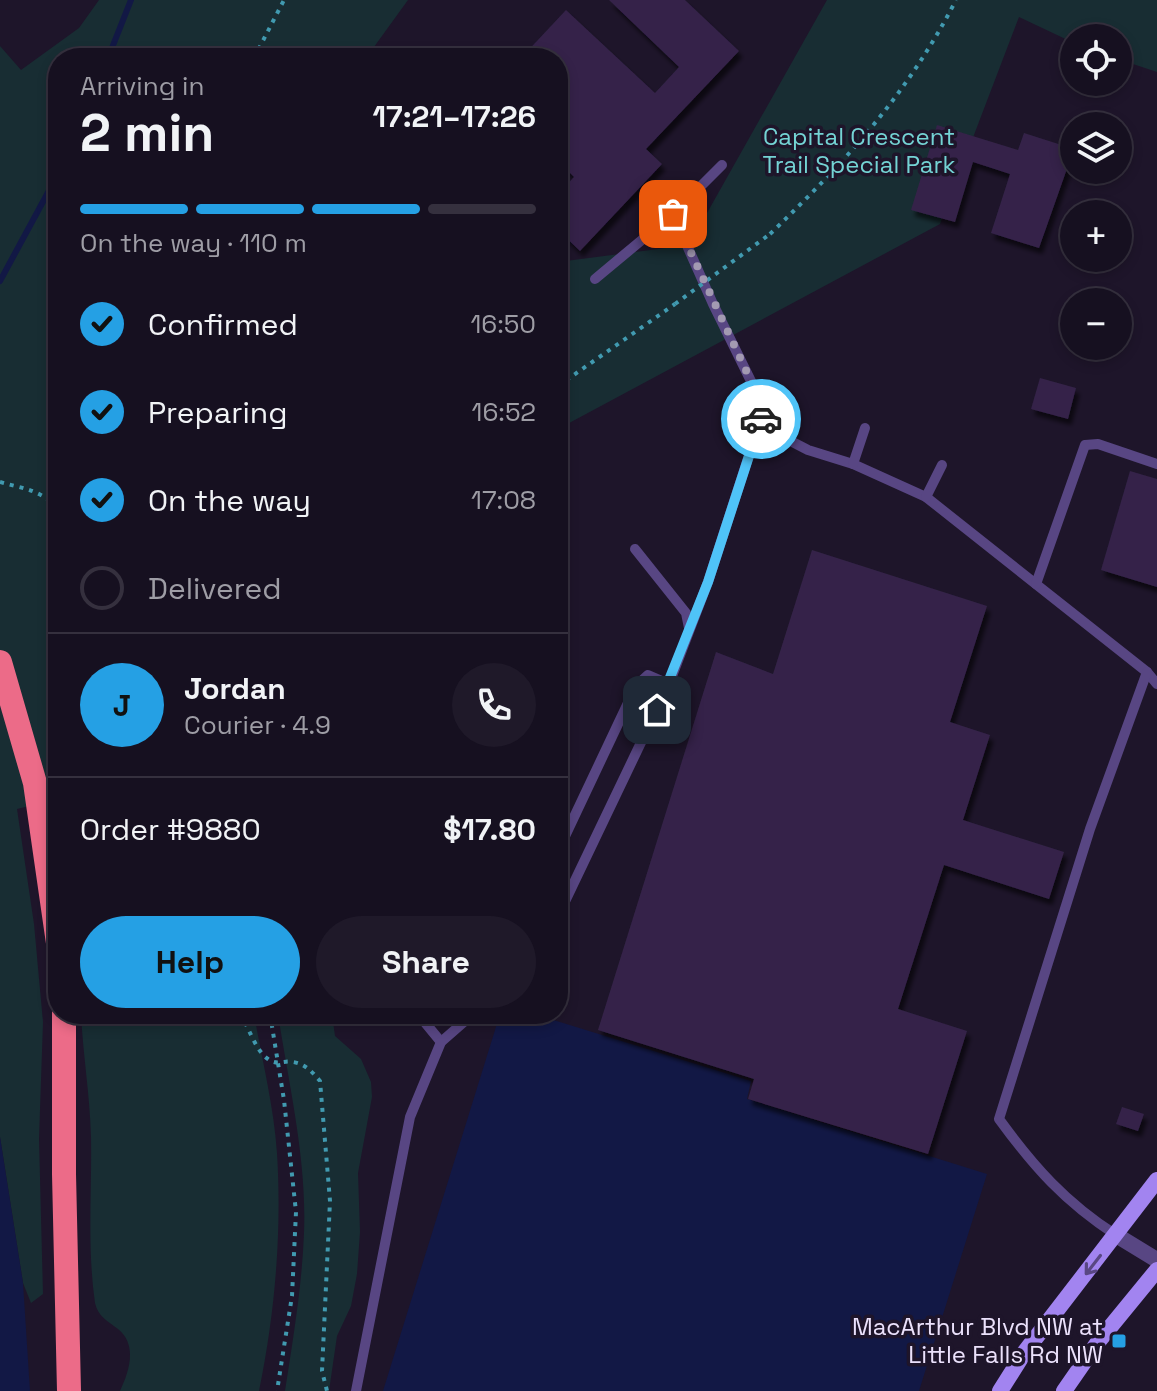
<!DOCTYPE html>
<html lang="en">
<head>
<meta charset="utf-8">
<style>
  body { margin:0; font-family:"Space Grotesk",sans-serif; background:#1f1929; color:#f1f3f6; height:100vh; display:flex; flex-direction:column; font-size:30px; white-space:nowrap }
  * { box-sizing:border-box; margin:0 }
  p { font-size:26px; color:#9e9da5 }
  .icon { flex:none; width:44px; height:44px; fill:none; stroke:currentColor; stroke-width:2; stroke-linecap:round; stroke-linejoin:round }
  .map { position:relative; flex:1; overflow:hidden }
  .panel { position:absolute; left:48px; top:48px; width:520px; height:976px; display:flex; flex-direction:column; background:#161020; border-radius:32px; box-shadow:0 4px 12px #0003,0 0 0 2px #35303e }
  .panel>* { flex:none }
  .controls { position:absolute; left:1060px; top:24px; display:grid; gap:16px }
  .controls a { display:grid; place-items:center; width:72px; height:72px; border-radius:50%; background:#161020; box-shadow:0 4px 12px #0003,0 0 0 2px #35303e; font-size:40px }
  .pin { position:absolute; display:grid; place-items:center; width:68px; height:68px; color:#fff; margin:-34px; border-radius:16px; box-shadow:0 4px 12px #0006 }
  .courier { position:absolute; display:grid; place-items:center; width:80px; height:80px; margin:-40px; border:6px solid #4fc3f7; border-radius:50%; background:#fff; color:#222; box-shadow:0 2px 10px #0007 }
  .summary em { font-style:normal; font-weight:700 }
  .summary div { display:flex; flex-direction:column-reverse }
  .summary { display:flex; align-items:center; justify-content:space-between; height:136px; padding:0 32px }
  h1 { font-size:52px; font-weight:700; line-height:60px }
  .bar { display:grid; grid-template-columns:repeat(4,1fr); gap:12px 8px; align-content:center; height:96px; padding:0 32px }
  .bar i { height:10px; border-radius:6px; background:#35303e }
  .bar .selected { background:#25a0e4 }
  .bar p { grid-column:span 4 }
  .line { display:flex; align-items:center; gap:20px; padding:0 32px; border-top:2px solid #35303e }
  .line div { flex:1 }
  .round { display:grid; place-items:center; flex:none; width:84px; height:84px; border-radius:42px; background:#1f1929 }
  ol { padding:0 32px; list-style:none }
  li { display:flex; align-items:center; gap:24px; height:88px }
  li p { margin-inline-start:auto }
  li .icon { padding:8px; border-radius:50%; background:#25a0e4; color:#111; stroke-width:4 }
  li:last-child { color:#9e9da5 }
  li i { width:44px; height:44px; border:4px solid #35303e; border-radius:50% }
  .button { display:flex; gap:16px; margin-top:auto; padding:16px 32px }
  .button a { flex:1; height:92px; border-radius:48px; background:#25a0e4; color:#111; font-size:32px; font-weight:700; line-height:92px; text-align:center }
  .button a+a { background:#1f1929; color:#f1f3f6 }
  .map>svg:first-child { display:block }
  .green { fill:#182d33 }
  .water { fill:#121845 }
  .lines { fill:none; stroke-linecap:round; stroke-linejoin:round }
  .stream { stroke:#121845; stroke-width:6 }
  .building { fill:#342348; filter:url(#shadow) }
  .path { stroke:#419ab0; stroke-width:4; stroke-dasharray:4 6; stroke-linecap:butt }
  .lane { stroke:#584683; stroke-width:10 }
  .street { stroke:#584683; stroke-width:16 }
  .secondary { stroke:#a284f0; stroke-width:16 }
  .highway { stroke:#ec6b88; stroke-width:24 }
  .path-bridge { stroke:#419ab0; stroke-width:4; stroke-dasharray:4 6; stroke-linecap:butt }
  .oneway { stroke:#594783 }
  .done { stroke:#a39ab2; stroke-width:8; stroke-dasharray:0 14.4 }
  .route { stroke:#4fc3f7; stroke-width:10 }
  .poi-dot { fill:#25a0e4; stroke:#1e152a; stroke-width:3 }
  .labels { text-anchor:middle; stroke-width:7; stroke-linejoin:round; paint-order:stroke }
  .park-label { font-size:24px; fill:#74d3d4; stroke:#1e152a }
  .poi-label { font-size:24px; fill:#ebe1fb; stroke:#1e152a; text-anchor:end }
</style>
</head>
<body>
<div class="map">
<svg width="1157" height="1391" viewBox="0 0 1157 1391">
  <defs>
    <filter id="shadow"><feDropShadow dx="3.5" dy="6" stdDeviation="2" flood-color="#0009"/></filter>
  </defs>
  <rect width="100%" height="100%" fill="#1e152a"/>
  <!-- green -->
  <g class="green">
    <polygon points="99,0 408,0 366,58 58,58 58,799 17,809 34,924 43,1022 39,1139 43,1294 31,1303 23,1283 0,1137 0,46 21,70 79,28"/>
    <polygon points="827,0 1157,0 1157,72 1118,59 1118,38 1074,38 1074,43 1019,17 940,224 558,429 558,262 689,245"/>
    <path d="M81 1014H254C262 1060 274 1107 277 1153 282 1231 275 1314 259 1391H120C129 1372 138 1345 118 1329 108 1321 98 1317 95 1303 87 1247 92 1192 91 1137 90 1096 83 1055 81 1014Z"/>
    <path d="M278 1014H332L335 1036 361 1059 371 1082 372 1097 358 1173 360 1232 357 1274 351 1306 337 1336 329 1391H285C293 1339 302 1286 304 1233 307 1160 289 1086 278 1014Z"/>
  </g>
  <!-- water -->
  <g class="water">
    <polygon points="500,1014 534,1014 751,1081 747,1099 987,1174 919,1391 383,1391"/>
    <polygon points="0,1137 23,1283 30,1391 0,1391"/>
  </g>
  <g class="lines">
    <!-- stream -->
    <g class="stream">
      <polyline points="108,58 131,0"/>
      <polyline points="0,281 58,174"/>
    </g>
  </g>
  <!-- building -->
  <g class="building">
    <polygon points="609,0 685,0 739,51 646,149 662,164 580,251 558,230 558,194 574,177 558,161 558,58 521,58 566,10 655,93 679,67"/>
    <polygon points="937,125 1018,150 1024,133 1074,149 1039,248 991,233 1010,174 973,162 955,222 911,210"/>
    <polygon points="1040,378 1076,388 1068,419 1031,409"/>
    <polygon points="1130,471 1157,479 1157,587 1101,570"/>
    <polygon points="812,550 987,606 950,722 990,735 963,820 1064,852 1049,899 944,865 898,1009 967,1031 928,1154 748,1099 754,1079 598,1030 716,652 773,674"/>
    <polygon points="1122,1107 1144,1114 1138,1131 1116,1124"/>
  </g>
  <g class="lines">
    <!-- path -->
    <g class="path">
      <polyline points="254,58 284,0"/>
      <path d="M770 234C846 161 907 95 956 0"/>
      <polyline points="558,386 675,304"/>
      <path d="M0 482C25 489 37 489 58 507"/>
      <path d="M240 1014C249 1027 255 1050 268 1059 277 1066 284 1060 293 1062 306 1064 312 1072 320 1081L330 1201 322 1371 327 1391"/>
      <polyline points="270,1014 284,1100 296,1212 292,1296 277,1391"/>
    </g>
    <!-- lane -->
    <g class="lane">
      <polyline points="673,214 713,304 777,434 808,450 853,464 926,497 1147,672 1157,684"/>
      <polyline points="595,279 673,214 722,165"/>
      <polyline points="853,464 865,428"/>
      <polyline points="926,497 942,465"/>
      <polyline points="635,549 686,613 689,628"/>
      <polyline points="1036,584 1085,445 1098,444 1157,464"/>
      <polyline points="558,851 636,686 648,675 669,684"/>
      <polyline points="558,916 669,684 708,582 764,409"/>
      <polyline points="418,1014 441,1042"/>
      <path d="M1116 1235C1065 1202 1034 1167 999 1119L1090 829 1147 672"/>
      <polyline points="356,1391 410,1117 441,1042 473,1014"/>
    </g>
    <!-- street -->
    <polyline class="street" points="1116,1235 1157,1260"/>
    <!-- secondary -->
    <g class="secondary">
      <polyline points="1000,1391 1024,1353 1157,1180"/>
      <polyline points="1064,1391 1098,1342 1157,1270"/>
    </g>
    <!-- highway -->
    <g class="highway">
      <polyline points="0,662 35,783 58,943"/>
      <polyline points="64,1014 64,1174 69,1391"/>
    </g>
    <!-- path-bridge -->
    <polyline class="path-bridge" points="675,304 770,234"/>
  </g>
  <!-- one-way arrows -->
  <defs><path id="oneway-shaft" d="M-6 0H5M1.5-3L5.5 0L1.5 3" fill="none" stroke-width="1.6" stroke-linecap="round" stroke-linejoin="round" transform="scale(2)"/></defs>
  <use class="oneway" href="#oneway-shaft" transform="translate(1093 1265) rotate(128)"/>
  <g class="lines">
    <!-- done -->
    <polyline class="done" points="673,214 764,409 761,419"/>
    <!-- route -->
    <polyline class="route" points="657,710 708,582 761,419"/>
  </g>
  <!-- markers -->
  <rect class="poi-dot" x="1111" y="1333" width="16" height="16" rx="4"/>
  <g class="labels">
    <!-- park labels -->
    <g class="park-label">
      <text x="859" y="145">Capital Crescent<tspan x="859" dy="28">Trail Special Park</tspan></text>
    </g>
    <!-- poi labels -->
    <g class="poi-label">
      <text x="1103" y="1335">MacArthur Blvd NW at<tspan x="1103" dy="28">Little Falls Rd NW</tspan></text>
    </g>
  </g>
</svg>
<div class="controls">
<a><svg class="icon" aria-label="locate" viewBox="0 0 24 24"><circle cx="12" cy="12" r="6"/><path d="M12 2v4M12 18v4M2 12h4M18 12h4"/></svg></a>
<a><svg class="icon" aria-label="layers" viewBox="0 0 24 24"><path d="M12 4l9 5-9 5-9-5zM3 14l9 5 9-5"/></svg></a>
<a>+</a>
<a>−</a>
</div>
<div class="pin" style="left:673px;top:214px;background:#ea580c"><svg class="icon" aria-label="bag" viewBox="0 0 24 24"><path d="M5 8h14l-1 12H6zM9 8a3 3 0 0 1 6 0"/></svg></div>
<div class="pin" style="left:657px;top:710px;background:#1f2937"><svg class="icon" aria-label="home" viewBox="0 0 24 24"><path d="M3 11l9-7 9 7M6 9v11h12V9"/></svg></div>
<div class="courier" style="left:761px;top:419px"><svg class="icon" aria-label="car" viewBox="0 0 24 24"><path d="M5 17H2v-5l4-1 3-4h7l3 4 3 1v5h-3M9 17h6M6 11h13"/><circle cx="7" cy="17" r="2"/><circle cx="17" cy="17" r="2"/></svg></div>
<section class="panel">
<div class="summary"><div><h1>2 min</h1><p>Arriving in</p></div><em>17:21–17:26</em></div>
<div class="bar"><i class="selected"></i><i class="selected"></i><i class="selected"></i><i></i><p>On the way · 110 m</p></div>
<ol>
<li><svg class="icon" aria-label="check" viewBox="0 0 24 24"><path d="M5 12l5 5 9-10"/></svg>Confirmed<p>16:50</p></li>
<li><svg class="icon" aria-label="check" viewBox="0 0 24 24"><path d="M5 12l5 5 9-10"/></svg>Preparing<p>16:52</p></li>
<li><svg class="icon" aria-label="check" viewBox="0 0 24 24"><path d="M5 12l5 5 9-10"/></svg>On the way<p>17:08</p></li>
<li><i></i>Delivered</li>
</ol>
<div class="line" style="height:144px"><b class="round" style="background:#25a0e4;color:#111">J</b><div><b>Jordan</b><p>Courier · 4.9</p></div><a class="round"><svg class="icon" aria-label="phone" viewBox="0 0 24 24"><path d="M5 4h4l2 5-3 2q2 4 5 5l2-3 5 2v4C11 20 4 13 5 4z"/></svg></a></div>
<div class="line" style="height:104px"><div>Order #9880</div><b>$17.80</b></div>
<div class="button"><a>Help</a><a>Share</a></div>
</section>
</div>
</body>
</html>
